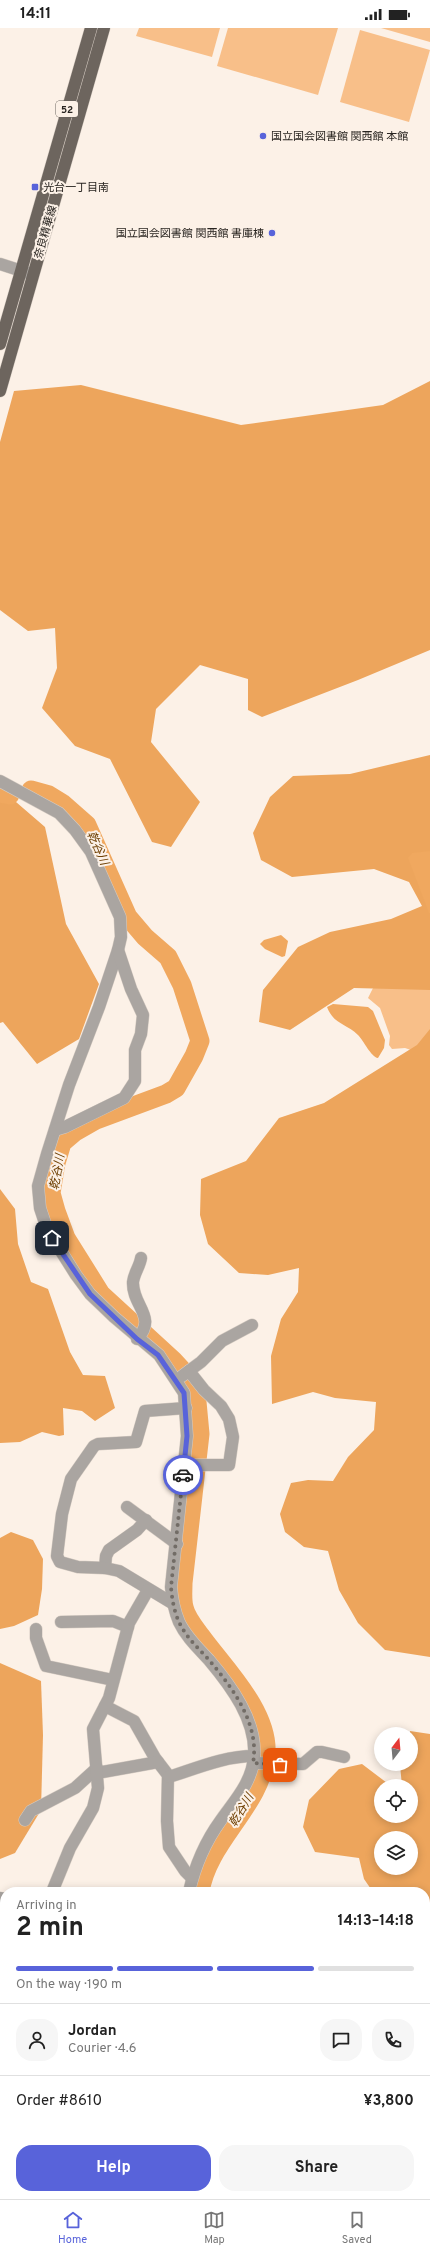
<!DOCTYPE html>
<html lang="en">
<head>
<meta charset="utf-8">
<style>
  body { margin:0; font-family:Overpass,"Noto Sans JP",sans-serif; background:#f6f6f6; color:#222; height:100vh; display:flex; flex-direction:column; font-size:15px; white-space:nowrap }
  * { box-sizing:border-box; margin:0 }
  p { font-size:13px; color:#767676 }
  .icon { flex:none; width:22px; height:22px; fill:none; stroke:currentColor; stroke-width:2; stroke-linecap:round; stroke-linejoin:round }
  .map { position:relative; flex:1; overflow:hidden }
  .details { position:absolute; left:0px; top:1859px; width:430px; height:312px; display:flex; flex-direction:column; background:#fff; border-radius:16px 16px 0 0; box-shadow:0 2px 10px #0003 }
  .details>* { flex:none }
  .needle { width:26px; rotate:16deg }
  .tools { position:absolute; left:374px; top:1699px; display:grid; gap:8px }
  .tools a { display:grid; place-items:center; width:44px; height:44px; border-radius:50%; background:#fff; box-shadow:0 2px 10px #0003; font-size:20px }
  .pin { position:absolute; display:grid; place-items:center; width:34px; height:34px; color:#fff; margin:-17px; border-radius:8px; box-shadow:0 2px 6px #0006 }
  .courier { position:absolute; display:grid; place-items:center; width:40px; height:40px; margin:-20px; border:3px solid #5863da; border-radius:50%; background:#fff; color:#222; box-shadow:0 1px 5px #0007 }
  .overview em { font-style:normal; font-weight:700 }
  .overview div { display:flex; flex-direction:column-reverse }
  .overview { display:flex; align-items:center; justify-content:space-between; height:68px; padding:0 16px }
  h1 { font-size:26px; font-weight:700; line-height:30px }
  .bar { display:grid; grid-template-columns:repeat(4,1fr); gap:6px 4px; align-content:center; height:48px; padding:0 16px }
  .bar i { height:5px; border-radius:3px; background:#e0e0e0 }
  .bar .selected { background:#5863da }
  .bar p { grid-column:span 4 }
  .line { display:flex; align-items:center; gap:10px; padding:0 16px; border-top:1px solid #e0e0e0 }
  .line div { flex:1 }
  .round { display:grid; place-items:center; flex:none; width:42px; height:42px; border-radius:16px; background:#f6f6f6 }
  .cta { display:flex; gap:8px; margin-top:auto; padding:8px 16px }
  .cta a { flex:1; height:46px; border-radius:16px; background:#5863da; color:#fff; font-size:16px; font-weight:700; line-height:46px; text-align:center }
  .cta a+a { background:#f6f6f6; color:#222 }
  .status { display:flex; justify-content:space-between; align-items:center; height:28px; padding:0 20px; background:#fff; direction:ltr }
  .status svg { height:11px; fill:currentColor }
  .dock { display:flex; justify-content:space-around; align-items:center; height:56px; border-top:1px solid #e0e0e0; background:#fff; font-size:11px; color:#767676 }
  .dock a { display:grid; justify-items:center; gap:2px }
  .dock .selected { color:#5863da }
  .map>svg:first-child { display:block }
  .green { fill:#f8bf89 }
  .forest { fill:#eda55c; fill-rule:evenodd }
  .water { fill:#f0a85f }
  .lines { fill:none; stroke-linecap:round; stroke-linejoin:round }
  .river { stroke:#f0a85f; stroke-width:19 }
  .minor-casing { stroke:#d6ccc3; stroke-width:13 }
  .major-casing { stroke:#d6ccc3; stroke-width:13 }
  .highway-casing { stroke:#d6ccc3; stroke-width:13 }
  .minor { stroke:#aaa5a1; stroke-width:12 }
  .major { stroke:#6d655e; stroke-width:12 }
  .highway { stroke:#584f47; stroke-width:12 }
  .done { stroke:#726c66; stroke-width:4; stroke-dasharray:0 7.2 }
  .route { stroke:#5863da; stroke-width:5 }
  .poi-dot { fill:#5863da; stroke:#fcf1e7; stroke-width:1.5 }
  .labels { text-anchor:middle; stroke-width:4; stroke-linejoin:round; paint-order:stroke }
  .shield { fill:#fcf1e7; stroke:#68625c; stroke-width:1 }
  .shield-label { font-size:10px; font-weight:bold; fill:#282420 }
  .poi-label { font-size:11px; fill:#282420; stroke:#fcf1e7; text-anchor:start }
  .street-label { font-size:11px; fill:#282420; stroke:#fcf1e7 }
  .water-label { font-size:12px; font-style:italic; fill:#6f4004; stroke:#fcf1e7 }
</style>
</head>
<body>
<div class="status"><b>14:11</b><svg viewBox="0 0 49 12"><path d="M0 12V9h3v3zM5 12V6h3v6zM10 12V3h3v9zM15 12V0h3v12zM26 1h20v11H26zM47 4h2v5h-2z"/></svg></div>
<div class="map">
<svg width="430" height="2171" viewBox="0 0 430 2171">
  <rect width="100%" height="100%" fill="#fcf1e7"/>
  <!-- green -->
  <g class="green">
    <polygon points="139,0 220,0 212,29 136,8"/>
    <polygon points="228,0 338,0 318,67 217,38"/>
    <polygon points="381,0 430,0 430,14"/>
    <polygon points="360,2 430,22 409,94 340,74"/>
    <polygon points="430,955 430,1012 414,1023 405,1020 392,1021 389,1017 390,1008 380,980 368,970 374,958"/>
    <polygon points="200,2166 291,2166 290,2171 191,2171"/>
  </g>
  <!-- forest -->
  <g class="forest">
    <polygon points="430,353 430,622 358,652 262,689 248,682 248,651 200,637 156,681 151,714 200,774 171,819 152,814 110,731 75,718 42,680 57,640 55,600 28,603 0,582 0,414 14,363 81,357 241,397 383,377"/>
    <polygon points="430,727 430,962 354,960 290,1002 259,994 263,962 298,919 330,904 391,891 422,878 409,854 374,841 292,849 261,832 253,805 270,769 293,748 350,746"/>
    <polygon points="0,770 16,774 45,799 66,896 99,956 79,1011 37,1036 3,994 0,995"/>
    <polygon points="430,1001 430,1629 385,1622 358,1595 339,1562 328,1523 304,1519 285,1504 280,1486 291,1455 308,1452 333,1453 348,1429 374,1402 376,1374 335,1370 313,1364 272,1376 271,1328 281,1291 298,1264 299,1240 268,1247 239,1245 208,1216 200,1187 201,1151 246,1133 279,1090 324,1075 417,1017"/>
    <polygon points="0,1161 15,1181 18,1216 31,1254 48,1261 70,1324 83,1347 105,1348 115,1380 95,1393 82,1383 63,1380 64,1407 59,1408 42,1404 20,1414 0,1415"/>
    <polygon points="11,1504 33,1512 43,1531 42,1561 38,1587 14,1598 0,1601 0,1510"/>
    <polygon points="0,1635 41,1653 43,1707 41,1782 15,1825 0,1831"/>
    <path d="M410 1703 430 1706V1885H425V1864H373L364 1851 359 1830 315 1824 303 1799 309 1772 339 1741 362 1736 391 1758H381V1788H411V1758H402L400 1737 411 1736ZM381 1810H411V1840H381Z"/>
  </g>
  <!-- water -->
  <g class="water">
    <polygon points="430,823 430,885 429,885 408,830 412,825"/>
    <polygon points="281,907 288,913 285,928 282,929 265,921 260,916 264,912"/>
    <path d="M333 976 368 979 373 983 385 1012 384 1020 378 1030C371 1029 364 1013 358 1007 346 995 334 997 327 979Z"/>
    <polygon points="106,2166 148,2166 141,2171 99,2171"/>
  </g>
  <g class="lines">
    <!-- river -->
    <g class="river">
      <path d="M31 762 49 767 62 775 87 797 128 889 145 909 168 929 182 957 200 1013 194 1028 176 1060 166 1066 96 1092 75 1104 62 1115 56 1135 51 1165 56 1183 66 1210 101 1266 173 1332 185 1345 193 1361 197 1374 200 1406 183 1555C183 1563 182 1572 184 1579 186 1589 195 1600 201 1608 224 1640 269 1683 266 1726 262 1778 208 1812 200 1864"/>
      <polyline points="0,765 10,767"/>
    </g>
    <!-- minor casing -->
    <g class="minor-casing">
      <g id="minor">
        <polyline points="0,236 31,246"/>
        <path d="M0 753 59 785 75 802 91 824 120 889 121 909 118 922 99 979 69 1057 47 1126 38 1158 40 1180 47 1201 76 1247 90 1266 114 1289 159 1327 184 1365 187 1408 171 1559C172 1571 174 1582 179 1594 186 1609 198 1620 209 1632 231 1658 257 1693 254 1729 252 1754 235 1772 221 1792 205 1814 195 1837 189 1864"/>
        <polyline points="55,1102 65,1099 124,1070 135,1053 135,1022 141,1006 143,987 131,961 118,922"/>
        <path d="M137 1311C158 1289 132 1278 133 1254 134 1245 140 1238 141 1230"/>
        <polyline points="182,1348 201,1334 222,1313 252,1297"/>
        <polyline points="184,1437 229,1437 233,1409 229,1391 221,1378 204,1362 189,1343"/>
        <polyline points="127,1479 177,1516"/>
        <polyline points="105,1540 106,1528 109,1522 137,1502 146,1492"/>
        <polyline points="172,1575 119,1543 105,1540 78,1539 60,1534 57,1528 62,1486 71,1451 94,1418 98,1416 136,1414 145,1383 186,1380"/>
        <polyline points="61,1594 113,1593 128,1599"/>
        <polyline points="36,1601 36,1610 46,1638 113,1652"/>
        <polyline points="105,1678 134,1693 155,1730 168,1747 167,1793 169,1819 185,1843 192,1850"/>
        <polyline points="253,1735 303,1736 317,1724 322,1724 344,1729"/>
        <polyline points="97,1745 158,1734"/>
        <path d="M169 1749C197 1740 225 1728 254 1728"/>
        <polyline points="25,1792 31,1783 75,1760 97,1740"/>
        <polyline points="52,1864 70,1820 93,1780 98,1760 93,1701 109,1670 129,1595 148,1562"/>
        <polyline points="0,1870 5,1871"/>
        <polyline points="0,2086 5,2084"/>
        <polyline points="425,2094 430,2094"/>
        <polyline points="0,2151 0,2155"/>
        <polyline points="425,2156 430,2161"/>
        <polyline points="299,2166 317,2171"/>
        <polyline points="63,2171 69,2166"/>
      </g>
    </g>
    <!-- major casing -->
    <g class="major-casing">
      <g id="major">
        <polyline points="0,316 91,0"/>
        <polyline points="0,363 104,0"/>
      </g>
    </g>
    <!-- highway casing -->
    <g class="highway-casing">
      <g id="highway">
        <polyline points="425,2021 430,2021"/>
        <polyline points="425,2041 430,2041"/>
        <polyline points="0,2113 5,2112"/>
        <polyline points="0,2126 5,2124"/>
        <polyline points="0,2141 5,2140"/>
      </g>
    </g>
    <!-- minor -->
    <use href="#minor" class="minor"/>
    <!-- major -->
    <use href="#major" class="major"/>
    <!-- highway -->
    <use href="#highway" class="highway"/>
  </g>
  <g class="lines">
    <!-- done -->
    <path class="done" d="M183 1447 171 1559C172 1571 174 1583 179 1594 186 1609 198 1620 209 1632 233 1660 260 1697 253 1735L280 1737"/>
    <!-- route -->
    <polyline class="route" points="52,1210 90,1266 137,1311 158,1327 184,1365 187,1408 183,1447"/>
  </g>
  <!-- markers -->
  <g class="poi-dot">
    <circle cx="263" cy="108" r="4"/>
    <rect x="31" y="155" width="8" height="8" rx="2"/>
    <circle cx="272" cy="205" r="4"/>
  </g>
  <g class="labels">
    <!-- shield labels -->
    <rect class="shield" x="56" y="73" width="22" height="16" rx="3"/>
    <g class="shield-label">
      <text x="67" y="85">52</text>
    </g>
    <!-- poi labels -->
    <g class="poi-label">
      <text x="271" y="112">国立国会図書館 関西館 本館</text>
      <text x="43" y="163">光台一丁目南</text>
      <text x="264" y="209" text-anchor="end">国立国会図書館 関西館 書庫棟</text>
    </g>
    <!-- street labels -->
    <g class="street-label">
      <text transform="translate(45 204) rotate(-74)" y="4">奈良精華線</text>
    </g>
    <!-- water labels -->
    <g class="water-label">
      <text transform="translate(98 820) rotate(66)" y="4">乾谷川</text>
      <text transform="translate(57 1144) rotate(-80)" y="4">乾谷川</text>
      <text transform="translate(241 1782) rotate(-59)" y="4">乾谷川</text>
    </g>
  </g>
</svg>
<div class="tools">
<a><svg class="needle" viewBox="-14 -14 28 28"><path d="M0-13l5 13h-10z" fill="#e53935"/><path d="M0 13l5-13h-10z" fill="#767676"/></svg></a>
<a><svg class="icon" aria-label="locate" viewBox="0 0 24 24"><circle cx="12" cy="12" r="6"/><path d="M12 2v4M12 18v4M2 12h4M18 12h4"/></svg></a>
<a><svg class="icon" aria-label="layers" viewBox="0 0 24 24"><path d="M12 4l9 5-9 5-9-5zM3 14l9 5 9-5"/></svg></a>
</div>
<div class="pin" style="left:280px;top:1737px;background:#ea580c"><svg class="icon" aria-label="bag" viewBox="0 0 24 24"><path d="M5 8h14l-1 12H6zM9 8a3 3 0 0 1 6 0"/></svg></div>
<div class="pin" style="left:52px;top:1210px;background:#1f2937"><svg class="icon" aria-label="home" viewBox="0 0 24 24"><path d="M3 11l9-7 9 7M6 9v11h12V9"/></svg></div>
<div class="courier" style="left:183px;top:1447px"><svg class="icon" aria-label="car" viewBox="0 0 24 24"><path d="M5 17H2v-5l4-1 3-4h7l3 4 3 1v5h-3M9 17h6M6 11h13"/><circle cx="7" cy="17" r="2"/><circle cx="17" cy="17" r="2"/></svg></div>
<section class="details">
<div class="overview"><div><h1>2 min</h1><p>Arriving in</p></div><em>14:13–14:18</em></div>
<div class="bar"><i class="selected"></i><i class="selected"></i><i class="selected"></i><i></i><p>On the way · 190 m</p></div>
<div class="line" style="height:72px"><a class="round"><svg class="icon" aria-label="person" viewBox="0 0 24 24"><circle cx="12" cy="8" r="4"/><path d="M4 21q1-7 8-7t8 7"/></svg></a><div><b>Jordan</b><p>Courier · 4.6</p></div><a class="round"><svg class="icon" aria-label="chat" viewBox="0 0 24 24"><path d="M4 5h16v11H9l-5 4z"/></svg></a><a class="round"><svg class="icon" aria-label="phone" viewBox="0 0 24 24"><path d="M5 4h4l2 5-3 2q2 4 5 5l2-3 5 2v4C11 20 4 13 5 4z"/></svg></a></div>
<div class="line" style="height:52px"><div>Order #8610</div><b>¥3,800</b></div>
<div class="cta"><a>Help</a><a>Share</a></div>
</section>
</div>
<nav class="dock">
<a class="selected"><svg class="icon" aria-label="home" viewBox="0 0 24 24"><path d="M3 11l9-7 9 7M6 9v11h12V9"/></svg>Home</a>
<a><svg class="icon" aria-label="map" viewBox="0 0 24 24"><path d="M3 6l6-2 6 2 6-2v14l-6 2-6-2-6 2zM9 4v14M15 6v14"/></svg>Map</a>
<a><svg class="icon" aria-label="saved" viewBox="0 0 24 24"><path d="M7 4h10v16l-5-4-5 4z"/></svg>Saved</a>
</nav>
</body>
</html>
